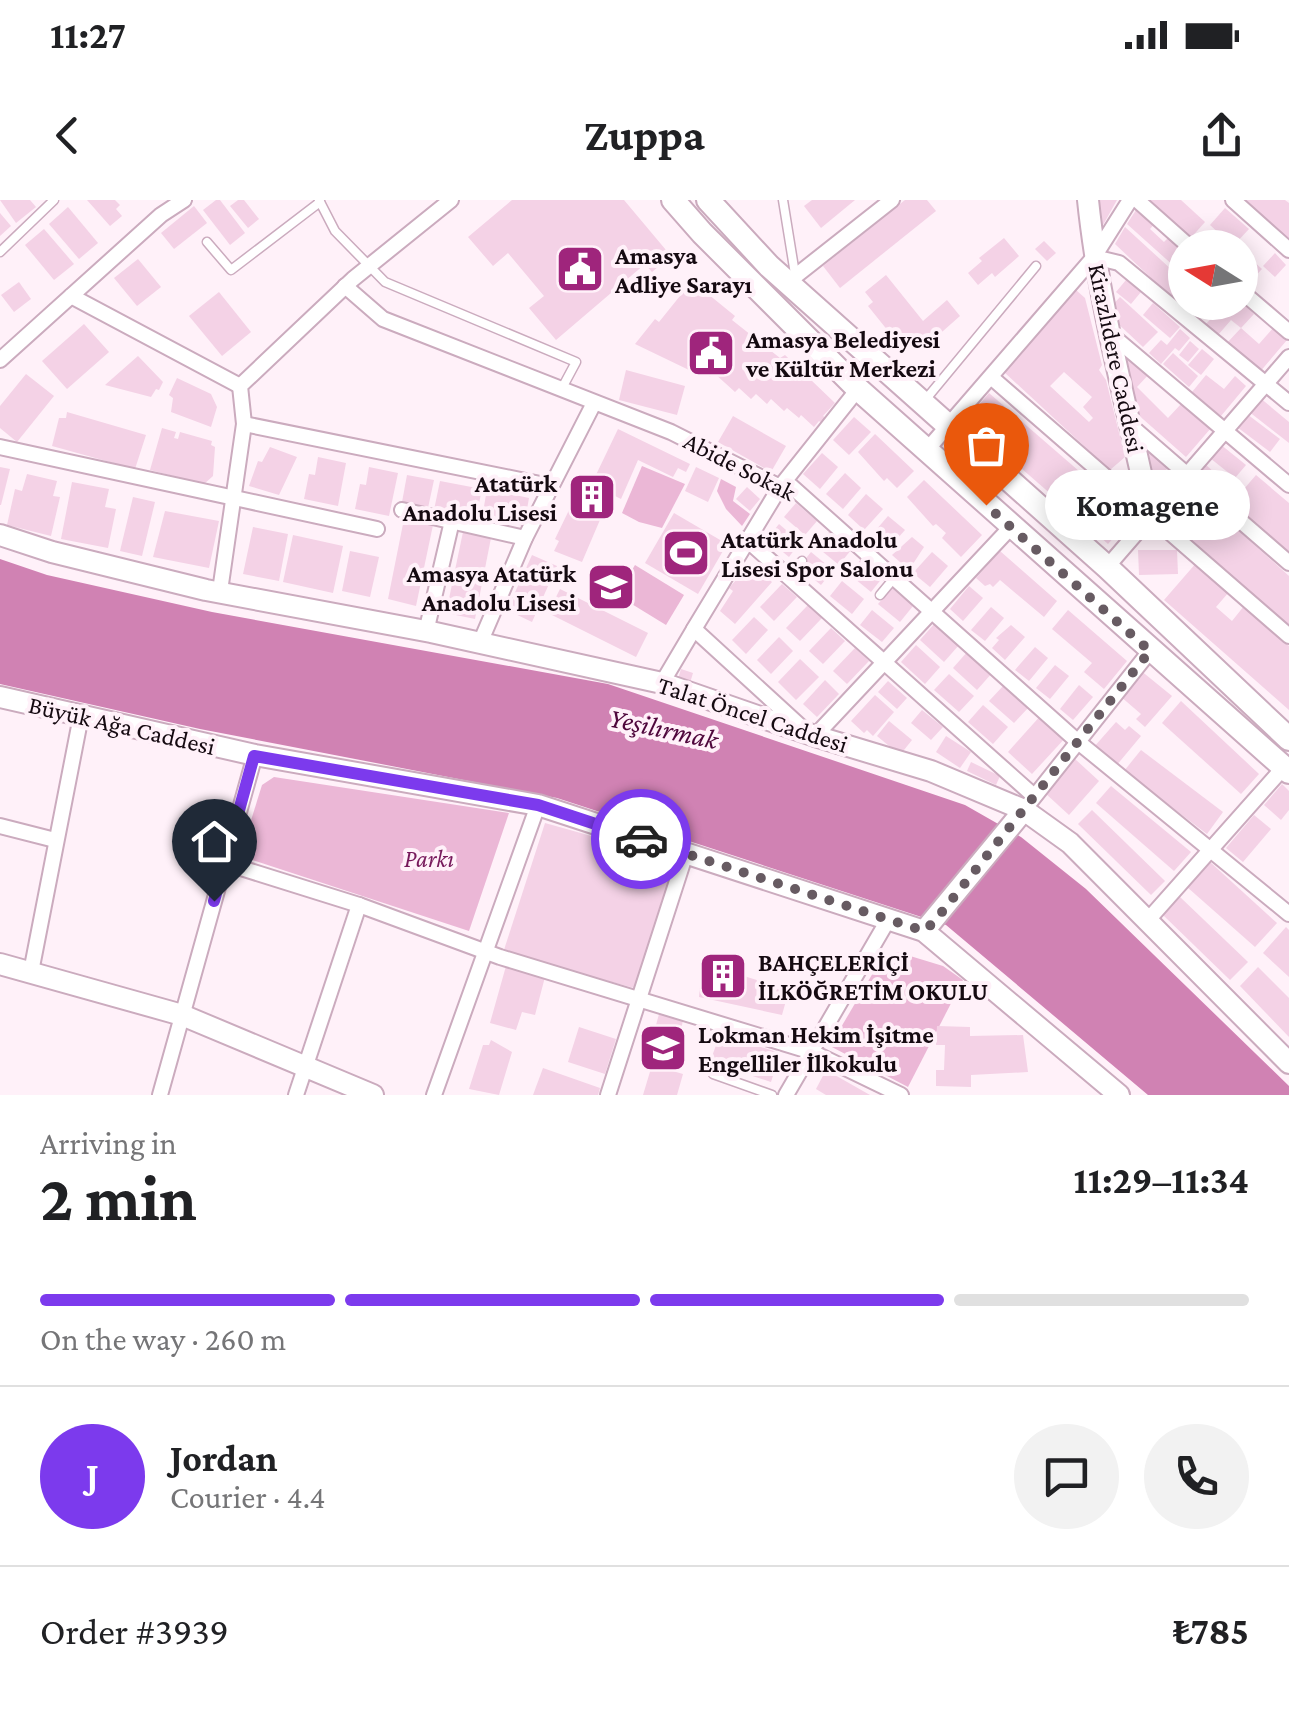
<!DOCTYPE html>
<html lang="en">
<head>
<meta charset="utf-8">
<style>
  body { margin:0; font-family:"Crimson Pro",serif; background:#f2f2f2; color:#202124; height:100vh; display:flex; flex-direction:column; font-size:38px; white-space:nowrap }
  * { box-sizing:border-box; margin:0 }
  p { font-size:32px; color:#757577 }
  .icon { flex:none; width:55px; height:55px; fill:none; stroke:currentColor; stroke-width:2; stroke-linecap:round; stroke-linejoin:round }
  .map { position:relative; height:895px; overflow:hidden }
  .sheet { display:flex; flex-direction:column; background:#fff; flex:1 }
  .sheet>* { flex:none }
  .needle { width:65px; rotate:281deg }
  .controls { position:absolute; left:1168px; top:30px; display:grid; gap:20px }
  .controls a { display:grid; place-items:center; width:90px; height:90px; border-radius:50%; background:#fff; box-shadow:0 5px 25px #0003; font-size:50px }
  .pin { position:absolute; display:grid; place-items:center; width:85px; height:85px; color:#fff; margin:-102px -42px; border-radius:50% 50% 50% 0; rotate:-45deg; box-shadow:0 0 10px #0007 }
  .pin .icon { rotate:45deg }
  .courier { position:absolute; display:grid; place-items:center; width:100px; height:100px; margin:-50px; border:8px solid #7c3aed; border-radius:50%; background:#fff; color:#222; box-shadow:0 2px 12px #0007 }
  .bubble { position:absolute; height:70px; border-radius:35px; background:#fff; box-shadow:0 5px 25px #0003; font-size:32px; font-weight:700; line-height:70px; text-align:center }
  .summary em { font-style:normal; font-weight:700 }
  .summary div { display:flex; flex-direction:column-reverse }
  .summary { display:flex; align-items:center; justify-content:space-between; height:170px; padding:0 40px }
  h1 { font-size:65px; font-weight:700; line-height:75px }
  .bar { display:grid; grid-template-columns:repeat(4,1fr); gap:15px 10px; align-content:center; height:120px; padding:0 40px }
  .bar i { height:12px; border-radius:8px; background:#e0e0e0 }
  .bar .selected { background:#7c3aed }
  .bar p { grid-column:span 4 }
  .line { display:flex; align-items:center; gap:25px; padding:0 40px; border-top:2px solid #e0e0e0 }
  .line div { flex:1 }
  .round { display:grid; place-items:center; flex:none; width:105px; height:105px; border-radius:52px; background:#f2f2f2 }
  .status { display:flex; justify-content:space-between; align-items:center; height:70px; padding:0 50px; background:#fff; direction:ltr }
  .status svg { height:28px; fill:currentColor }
  header { display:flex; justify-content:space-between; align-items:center; height:130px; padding:0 40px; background:#fff; font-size:45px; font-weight:700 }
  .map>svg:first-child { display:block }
  .green { fill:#ebb7d6 }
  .water { fill:#d082b3 }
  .building { fill:#f4d2e6; fill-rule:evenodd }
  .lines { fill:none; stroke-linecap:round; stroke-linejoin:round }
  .lane-casing { stroke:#cbabbe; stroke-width:11 }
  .street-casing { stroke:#cbabbe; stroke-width:18 }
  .secondary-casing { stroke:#cbabbe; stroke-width:24 }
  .primary-casing { stroke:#cbabbe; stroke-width:26 }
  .lane { stroke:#fff; stroke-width:8 }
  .street { stroke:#fff; stroke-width:14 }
  .secondary { stroke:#fff; stroke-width:20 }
  .primary { stroke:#fff; stroke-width:22 }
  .done { stroke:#675b62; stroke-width:10; stroke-dasharray:0 18 }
  .route { stroke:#7c3aed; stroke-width:12 }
  .labels { text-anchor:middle; stroke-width:8; stroke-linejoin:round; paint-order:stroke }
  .poi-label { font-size:25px; font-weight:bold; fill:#150a11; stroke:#fff1f9; text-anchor:start }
  .street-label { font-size:25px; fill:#150a11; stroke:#fff1f9 }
  .park-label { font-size:25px; font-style:italic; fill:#771a5c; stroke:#fff1f9 }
  .water-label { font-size:28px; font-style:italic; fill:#4f073c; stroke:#fff1f9 }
</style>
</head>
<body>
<div class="status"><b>11:27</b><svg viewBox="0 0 49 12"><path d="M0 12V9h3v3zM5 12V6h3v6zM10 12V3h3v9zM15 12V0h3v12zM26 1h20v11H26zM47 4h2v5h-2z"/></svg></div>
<header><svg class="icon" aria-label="back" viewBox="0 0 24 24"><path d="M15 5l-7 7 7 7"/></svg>Zuppa<svg class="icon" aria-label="share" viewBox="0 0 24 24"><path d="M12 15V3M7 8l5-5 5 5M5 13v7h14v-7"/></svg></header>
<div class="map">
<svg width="1289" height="895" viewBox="0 0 1289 895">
  <rect width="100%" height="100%" fill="#fff1f9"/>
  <!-- green -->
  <g class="green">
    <polygon points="642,266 685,284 662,328 639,322 622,313"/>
    <polygon points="721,279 736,287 733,301 750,314 742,326 726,309 717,291"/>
    <polygon points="635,365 684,395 666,425 617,395"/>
    <polygon points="274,577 509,613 469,731 240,656 262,585"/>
    <polygon points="897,752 943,766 963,780 908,887 830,846 880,761"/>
  </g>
  <!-- water -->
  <polygon class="water" points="0,359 47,375 212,412 608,484 965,605 1021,637 1086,689 1289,886 1289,895 1148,895 946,725 557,598 200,529 0,484"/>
  <!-- building -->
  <g class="building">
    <polygon points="0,0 30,0 36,7 16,23"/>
    <polygon points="87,0 115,0 120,5 116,9 122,16 110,26"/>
    <polygon points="216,0 220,0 245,33 230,45 203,10"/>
    <polygon points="238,0 244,0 259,19 248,28 230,6"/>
    <polygon points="512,0 624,0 671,56 652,72 645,64 556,140 529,108 544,96 508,53 493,66 468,37"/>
    <polygon points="812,0 855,0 821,28 804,6"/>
    <polygon points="905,0 927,0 936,11 840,88 823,66"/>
    <polygon points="1096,0 1117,0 1103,25 1099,25"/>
    <polygon points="1146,0 1181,0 1205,22 1189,40"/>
    <polygon points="1246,0 1285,0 1289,3 1289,40"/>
    <polygon points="194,6 207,23 174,49 161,33"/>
    <polygon points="68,7 98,43 79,59 49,24"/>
    <polygon points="1138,7 1156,22 1150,29 1164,42 1168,38 1185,49 1185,76 1127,24"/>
    <polygon points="1225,8 1249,29 1233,46 1210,25"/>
    <polygon points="0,13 11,26 0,36"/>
    <polygon points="1125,27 1185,82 1182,107 1115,44"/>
    <polygon points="44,29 74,64 54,80 25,45"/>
    <polygon points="1004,38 1019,56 995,77 992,73 978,85 968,73 982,61 979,58"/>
    <polygon points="1044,41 1056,53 1047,61 1035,49"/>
    <polygon points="1275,53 1286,65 1275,77 1263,66"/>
    <polygon points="138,59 161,87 137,106 114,78"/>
    <polygon points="1252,60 1262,69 1247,85 1240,78 1240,73"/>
    <polygon points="886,75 923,121 947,100 960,116 926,146 917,135 901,147 868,106 873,102 865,92"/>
    <polygon points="1126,80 1141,92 1131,104 1116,92"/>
    <polygon points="692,81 735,116 732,120 780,158 785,155 835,203 823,216 826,218 822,223 819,221 814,227 801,215 799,218 787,208 784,211 771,199 767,204 756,194 751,199 739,188 735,192 714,173 710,177 693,162 689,170 635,144 655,119 659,122"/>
    <polygon points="19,82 31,99 14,112 1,95"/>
    <path d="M1076 90 1085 98 1102 165 1099 170 1106 180 1125 257 1110 270 1004 172ZM1064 172 1092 197 1083 207 1093 218 1089 222 1050 186Z"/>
    <polygon points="219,92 251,132 222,156 189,116"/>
    <polygon points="1120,97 1158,132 1143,147 1114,120 1109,109"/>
    <polygon points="1212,102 1241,102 1254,114 1241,128 1231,120 1218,135 1206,124 1219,110"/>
    <polygon points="1153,103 1180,127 1170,138 1143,115"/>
    <polygon points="84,124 109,152 67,189 42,161"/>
    <polygon points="1241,128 1259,144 1273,128 1287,140 1259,173 1226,144"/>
    <polygon points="1180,129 1190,138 1179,151 1175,148 1161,164 1149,153 1161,140 1167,145"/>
    <polygon points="1190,141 1199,149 1188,162 1179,155"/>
    <polygon points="1122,147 1150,173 1137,187 1168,218 1182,203 1211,228 1186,257 1135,212"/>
    <polygon points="1202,149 1214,159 1201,175 1188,165"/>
    <polygon points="1173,153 1198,176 1189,187 1163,164"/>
    <polygon points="138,156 163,182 159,190 156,189 151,197 105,185"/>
    <polygon points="626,170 685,186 677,215 619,200"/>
    <polygon points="26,174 54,196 17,242 0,228 0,206"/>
    <polygon points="1206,175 1224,189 1235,176 1246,186 1221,216 1192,192"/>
    <polygon points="177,178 211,194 217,207 211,227 171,212 173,198 169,195"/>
    <polygon points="989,193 1132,317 1108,344 966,220"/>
    <polygon points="1259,197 1289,222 1289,243 1248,211"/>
    <polygon points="67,212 146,235 135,269 52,246 59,218 66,218"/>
    <polygon points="1247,214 1280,239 1270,252 1237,227"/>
    <polygon points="733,216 786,246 771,272 718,242"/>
    <polygon points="854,217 871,232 849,255 833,240"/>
    <polygon points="162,228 176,232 174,238 178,239 180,232 212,241 211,245 215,247 213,276 204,284 150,270"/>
    <polygon points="618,229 690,264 686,272 678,268 673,277 638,260 621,299 611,294 582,362 554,351 559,341 555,339 586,275 594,279"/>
    <polygon points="875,234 914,271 897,288 887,278 884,281 858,252"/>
    <polygon points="1220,244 1246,265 1235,278 1210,258"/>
    <polygon points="270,247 297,257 279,295 249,286 258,261 262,262"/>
    <polygon points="1147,250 1168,268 1153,283 1143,254"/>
    <polygon points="822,253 838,267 820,289 803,274"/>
    <polygon points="318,257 346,263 338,306 304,299 309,274 315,275"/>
    <polygon points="1204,263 1217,275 1209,284 1196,272"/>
    <polygon points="0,267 10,269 1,305 0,305"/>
    <polygon points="369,267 398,273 389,316 355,309 360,284 366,285"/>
    <polygon points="696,267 719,278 708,302 685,291"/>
    <polygon points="845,273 861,288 843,309 826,294"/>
    <polygon points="27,274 57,281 53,296 60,297 51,336 7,325 15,289 22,291"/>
    <polygon points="407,275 434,280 428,308 402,302"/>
    <polygon points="1256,275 1289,303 1289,352 1232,303"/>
    <polygon points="924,280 982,335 961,357 942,338 946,333 936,324 933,326 907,297"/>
    <polygon points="440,281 482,289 476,318 434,310"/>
    <polygon points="72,282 109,289 105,307 116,309 108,348 61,339"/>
    <polygon points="1186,283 1289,376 1289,431 1158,315"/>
    <polygon points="747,287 760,299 750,311 736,299"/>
    <polygon points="487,289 529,298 524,326 482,318"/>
    <polygon points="866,294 883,309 864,330 848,315"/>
    <polygon points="133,297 155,302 142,356 120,351"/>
    <polygon points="796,303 817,321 805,335 784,317"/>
    <polygon points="165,311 219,321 209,368 153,357"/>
    <polygon points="674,313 727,344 698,394 645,363"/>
    <polygon points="888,316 905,330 886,351 870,337"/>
    <polygon points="404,319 433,325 416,406 388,399"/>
    <polygon points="779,324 800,342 789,357 767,339"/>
    <polygon points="253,327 288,334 279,381 243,374"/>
    <polygon points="463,332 491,338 475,419 446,413"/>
    <polygon points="829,332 851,350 839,365 817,347"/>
    <polygon points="293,335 343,346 333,393 283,382"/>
    <polygon points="912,337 924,347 909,370 892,355"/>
    <polygon points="1138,350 1177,350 1178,374 1139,375"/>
    <polygon points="350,351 379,357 370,397 342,391"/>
    <polygon points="1000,351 1057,401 1044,417 1000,380 993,387 990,384 985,386 976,378"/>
    <polygon points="811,352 833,370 821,385 799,367"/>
    <polygon points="932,352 948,366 930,387 913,373"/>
    <polygon points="532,355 557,366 532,422 507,410"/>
    <polygon points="861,359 883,377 871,392 849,374"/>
    <polygon points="1197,362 1229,392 1216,407 1232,421 1244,406 1289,446 1289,510 1164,400"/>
    <polygon points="751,363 772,382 735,424 720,411 733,391 729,388"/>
    <polygon points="842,381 864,399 852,414 830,396"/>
    <polygon points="782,384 797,397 774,421 760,407"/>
    <polygon points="969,386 983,398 963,421 950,409"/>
    <polygon points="892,388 913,406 900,422 878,404"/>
    <polygon points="560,389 648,433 636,457 548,413"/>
    <polygon points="808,405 822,418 800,441 786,428"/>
    <polygon points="991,407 1004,418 985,441 971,430"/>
    <polygon points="872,410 894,428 882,442 860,425"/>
    <polygon points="1068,410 1127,461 1104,489 1084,472 1092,463 1052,429"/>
    <polygon points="754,417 768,430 746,454 732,440"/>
    <polygon points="935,423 959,445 944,462 920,440"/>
    <polygon points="1011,425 1025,437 1005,460 992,448 999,440 996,438"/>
    <polygon points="831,428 845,441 823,464 809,451"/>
    <polygon points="779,437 793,451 771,474 757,460"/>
    <polygon points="916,445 940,467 925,484 901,462"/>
    <polygon points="1035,447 1048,458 1029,481 1015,470"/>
    <polygon points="855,448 869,461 847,484 833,471"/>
    <polygon points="968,451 992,473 977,490 953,468"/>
    <polygon points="800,459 819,477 796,500 778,482"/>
    <polygon points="1055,465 1069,476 1050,499 1036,488"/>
    <polygon points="681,469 693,473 690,483 678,479"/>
    <polygon points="1140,470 1172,496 1145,527 1136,519 1141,514 1120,496"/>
    <polygon points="949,474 974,496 959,512 934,490"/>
    <polygon points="825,480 839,494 817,517 803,504"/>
    <polygon points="888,481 907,498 897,509 878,492"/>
    <polygon points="1004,485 1029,507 1014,523 989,501"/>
    <polygon points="1079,485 1093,497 1073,520 1060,509"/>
    <polygon points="875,495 894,512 873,536 867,530 864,533 851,521"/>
    <polygon points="1181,501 1259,574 1241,594 1162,523"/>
    <polygon points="983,505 1008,527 993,544 968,522"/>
    <polygon points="922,510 943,527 931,540 911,523"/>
    <polygon points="1042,514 1067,536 1032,574 1008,552"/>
    <polygon points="889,521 912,540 900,555 877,536"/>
    <polygon points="1116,522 1125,530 1129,526 1141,536 1116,566 1094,547"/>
    <polygon points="946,536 971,552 960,568 936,552"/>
    <polygon points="1141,550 1223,612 1207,634 1124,571"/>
    <polygon points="1075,559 1099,581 1069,615 1045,593"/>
    <polygon points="971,562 1000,576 996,585 967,571"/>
    <polygon points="1282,584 1289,591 1289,610 1281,620 1264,605"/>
    <polygon points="1111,586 1191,652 1174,671 1096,603"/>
    <polygon points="1092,610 1165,681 1151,695 1078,624"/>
    <polygon points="1254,615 1271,629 1243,662 1226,648"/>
    <polygon points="545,623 677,660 638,789 503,753"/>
    <polygon points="1210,662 1277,723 1255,747 1187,687"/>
    <polygon points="1180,697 1248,762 1230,780 1163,715"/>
    <polygon points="1286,727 1289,730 1289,777 1263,753"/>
    <polygon points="702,763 789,790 782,815 699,797"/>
    <polygon points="506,766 545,777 535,815 522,812 516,830 490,823"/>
    <polygon points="1258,767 1289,798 1289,837 1240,786"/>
    <polygon points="659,814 683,821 673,858 649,851"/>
    <polygon points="937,826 970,827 970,836 1023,835 1028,872 971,875 971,887 936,886 936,870 944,870 945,845 936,845"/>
    <polygon points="579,827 616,839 605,874 568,862"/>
    <polygon points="720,834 780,853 771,882 710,862"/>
    <polygon points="491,840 512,852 499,895 469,889 483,845 489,845"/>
    <polygon points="652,865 683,874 677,895 643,895"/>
    <polygon points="543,868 600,888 598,895 533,895"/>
    <polygon points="826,870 870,895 826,895 816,889"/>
  </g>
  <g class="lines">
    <!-- lane casing -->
    <g class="lane-casing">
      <g id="lane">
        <polyline points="319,0 335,31 385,82 576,162 561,190"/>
        <polyline points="783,0 795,74"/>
        <polyline points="207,42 231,70 320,2"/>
        <polyline points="0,52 54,0"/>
        <polyline points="926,199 1036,66"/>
        <polyline points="788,376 802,361"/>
        <polyline points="880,395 895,377"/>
        <polyline points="713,874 772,895"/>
      </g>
    </g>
    <!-- street casing -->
    <g class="street-casing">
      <g id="street">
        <polyline points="1137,0 1191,48"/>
        <polyline points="1233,0 1289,50"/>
        <polyline points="1094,57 1119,63 1289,203"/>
        <polyline points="788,82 892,0"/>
        <polyline points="345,86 383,119 671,232 780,287 791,286 1077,541 1289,714"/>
        <polyline points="1240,90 1289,132"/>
        <polyline points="71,96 240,186"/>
        <polyline points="1108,132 1289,285"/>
        <polyline points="0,160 161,15 184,0"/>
        <polyline points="991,177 1289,436"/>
        <polyline points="244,224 550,286"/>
        <polyline points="1131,226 1289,363"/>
        <polyline points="0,247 377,329"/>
        <polyline points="926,251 1094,57 1130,0"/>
        <polyline points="402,310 525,338"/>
        <polyline points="746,339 1034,596"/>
        <polyline points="1107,367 1289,157"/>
        <polyline points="220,391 244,224 240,186 353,79 451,0"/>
        <polyline points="426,432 452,321"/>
        <polyline points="480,443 525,338 594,203"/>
        <polyline points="662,483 694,429"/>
        <polyline points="801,527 694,429 780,287 858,189"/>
        <polyline points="815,536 1011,327"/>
        <polyline points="1031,601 1150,451"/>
        <polyline points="0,626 55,640"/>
        <polyline points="225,663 359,705 500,757 812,852 901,895"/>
        <polyline points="1148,720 1284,567"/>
        <polyline points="31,772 81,516"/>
        <polyline points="160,895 255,555"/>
        <polyline points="296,895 359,705"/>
        <polyline points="434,895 538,605"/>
        <polyline points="608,895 686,653"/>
        <polyline points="786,895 888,720"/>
      </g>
    </g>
    <!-- secondary casing -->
    <g class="secondary-casing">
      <g id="secondary">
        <path d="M1088 0C1099 107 1128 210 1150 314"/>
        <polyline points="0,335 52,352 206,390 431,432 662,483 815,536 931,571 1024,610 1070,643 1289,863"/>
        <polyline points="0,497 255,555 538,605 924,731 1119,895"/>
        <polyline points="924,731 1024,610"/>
        <polyline points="0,764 182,815 373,895"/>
      </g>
    </g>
    <!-- primary casing -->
    <g class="primary-casing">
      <g id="primary">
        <polyline points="673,0 702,33 858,189 1289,572"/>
        <polyline points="708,0 769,66 1107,367 1289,539"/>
      </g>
    </g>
    <!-- lane -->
    <use href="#lane" class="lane"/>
    <!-- street -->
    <use href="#street" class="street"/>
    <!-- secondary -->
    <use href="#secondary" class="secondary"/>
    <!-- primary -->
    <use href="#primary" class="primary"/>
  </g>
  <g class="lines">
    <!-- done -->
    <polyline class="done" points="641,639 924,731 934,722 1150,451 986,305"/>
    <!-- route -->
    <polyline class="route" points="214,701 254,556 538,605 641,639"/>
  </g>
  <!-- icons -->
  <defs>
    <g id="civic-square" transform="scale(2.5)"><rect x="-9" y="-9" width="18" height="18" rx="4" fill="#9f257c" stroke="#fff1f9"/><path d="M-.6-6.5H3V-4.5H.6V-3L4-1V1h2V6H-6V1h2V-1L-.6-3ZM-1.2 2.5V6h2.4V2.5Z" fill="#fff"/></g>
    <g id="building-square" transform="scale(2.5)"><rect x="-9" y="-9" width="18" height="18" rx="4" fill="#9f257c" stroke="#fff1f9"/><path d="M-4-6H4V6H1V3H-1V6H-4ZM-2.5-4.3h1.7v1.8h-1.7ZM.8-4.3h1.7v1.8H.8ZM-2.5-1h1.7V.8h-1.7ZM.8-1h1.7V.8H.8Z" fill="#fff"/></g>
    <g id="stadium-square" transform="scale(2.5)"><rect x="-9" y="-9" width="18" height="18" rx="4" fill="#9f257c" stroke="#fff1f9"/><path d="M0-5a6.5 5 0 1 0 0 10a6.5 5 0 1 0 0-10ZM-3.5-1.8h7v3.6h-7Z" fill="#fff"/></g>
    <g id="school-square" transform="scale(2.5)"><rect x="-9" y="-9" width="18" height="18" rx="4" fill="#9f257c" stroke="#fff1f9"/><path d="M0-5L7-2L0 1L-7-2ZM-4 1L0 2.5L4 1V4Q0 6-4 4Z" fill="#fff"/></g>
  </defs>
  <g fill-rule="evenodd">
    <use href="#civic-square" x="580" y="69"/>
    <use href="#civic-square" x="711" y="153"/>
    <use href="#building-square" x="592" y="297"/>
    <use href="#stadium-square" x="686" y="353"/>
    <use href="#school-square" x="611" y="387"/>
    <use href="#building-square" x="723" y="776"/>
    <use href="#school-square" x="663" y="848"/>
  </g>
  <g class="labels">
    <!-- poi labels -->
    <g class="poi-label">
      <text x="615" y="64">Amasya<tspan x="615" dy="29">Adliye Sarayı</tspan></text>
      <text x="746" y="148">Amasya Belediyesi<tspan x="746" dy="29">ve Kültür Merkezi</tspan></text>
      <text x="557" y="292" text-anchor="end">Atatürk<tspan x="557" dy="29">Anadolu Lisesi</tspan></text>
      <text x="721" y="348">Atatürk Anadolu<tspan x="721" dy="29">Lisesi Spor Salonu</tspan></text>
      <text x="576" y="382" text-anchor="end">Amasya Atatürk<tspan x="576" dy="29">Anadolu Lisesi</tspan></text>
      <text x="758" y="771">BAHÇELERİÇİ<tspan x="758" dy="29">İLKÖĞRETİM OKULU</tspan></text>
      <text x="698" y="843">Lokman Hekim İşitme<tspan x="698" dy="29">Engelliler İlkokulu</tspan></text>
    </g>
    <!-- street labels -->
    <g class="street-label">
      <text transform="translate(1117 158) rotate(78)" y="9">Kirazlıdere Caddesi</text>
      <text transform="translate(740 266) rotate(27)" y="9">Abide Sokak</text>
      <text transform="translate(753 514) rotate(18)" y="9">Talat Öncel Caddesi</text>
      <text transform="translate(122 525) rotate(13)" y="9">Büyük Ağa Caddesi</text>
    </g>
    <!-- park labels -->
    <g class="park-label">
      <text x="429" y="667">Parkı</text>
    </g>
    <!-- water labels -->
    <g class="water-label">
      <text transform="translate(664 528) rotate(12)" y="10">Yeşilırmak</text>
    </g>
  </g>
</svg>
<div class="controls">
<a><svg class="needle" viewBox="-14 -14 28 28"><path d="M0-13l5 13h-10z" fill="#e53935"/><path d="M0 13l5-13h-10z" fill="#757577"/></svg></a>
</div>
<div class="pin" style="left:986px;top:305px;background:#ea580c"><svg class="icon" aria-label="bag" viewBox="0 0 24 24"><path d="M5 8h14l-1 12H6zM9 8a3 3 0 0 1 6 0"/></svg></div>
<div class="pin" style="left:214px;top:701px;background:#1f2937"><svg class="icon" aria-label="home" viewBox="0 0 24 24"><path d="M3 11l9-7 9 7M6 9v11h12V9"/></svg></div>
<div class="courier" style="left:641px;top:639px"><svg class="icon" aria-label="car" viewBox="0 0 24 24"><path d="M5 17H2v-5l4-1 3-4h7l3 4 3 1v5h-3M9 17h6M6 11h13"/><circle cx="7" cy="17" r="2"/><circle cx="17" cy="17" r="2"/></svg></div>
<div class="bubble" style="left:1045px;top:270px;width:205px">Komagene</div>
</div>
<section class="sheet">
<div class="summary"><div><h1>2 min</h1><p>Arriving in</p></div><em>11:29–11:34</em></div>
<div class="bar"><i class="selected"></i><i class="selected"></i><i class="selected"></i><i></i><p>On the way · 260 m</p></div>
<div class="line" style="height:180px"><b class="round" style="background:#7c3aed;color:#fff">J</b><div><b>Jordan</b><p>Courier · 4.4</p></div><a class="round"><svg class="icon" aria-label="chat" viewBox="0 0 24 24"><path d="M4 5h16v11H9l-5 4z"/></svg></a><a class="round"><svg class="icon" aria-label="phone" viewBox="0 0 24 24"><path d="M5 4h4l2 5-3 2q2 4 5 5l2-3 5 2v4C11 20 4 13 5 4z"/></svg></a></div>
<div class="line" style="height:130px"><div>Order #3939</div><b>₺785</b></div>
</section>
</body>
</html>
